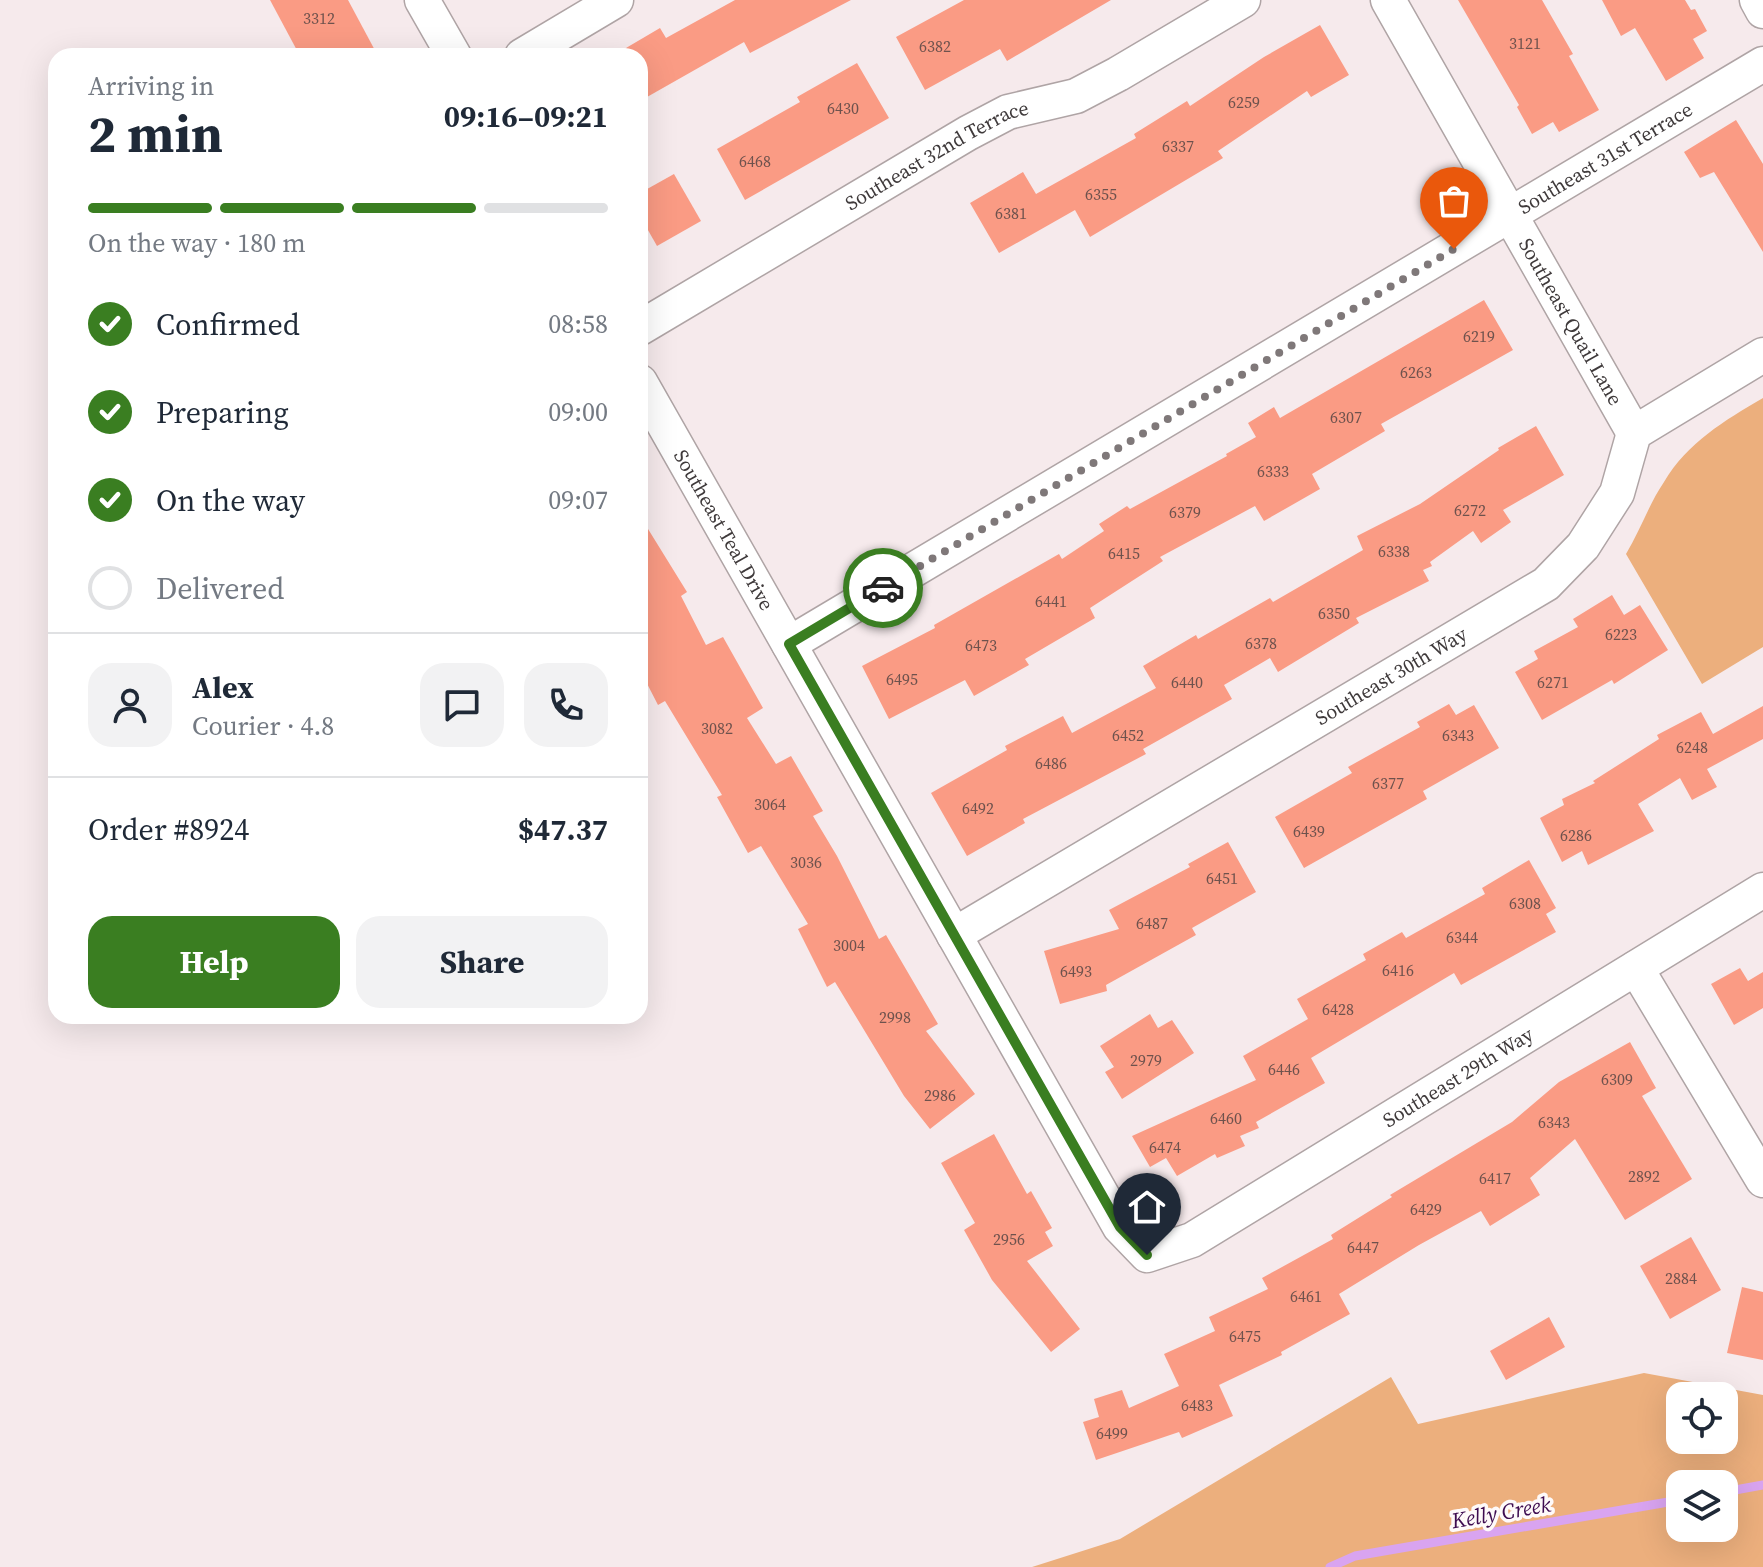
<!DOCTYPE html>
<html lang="en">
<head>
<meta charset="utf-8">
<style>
  body { margin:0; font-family:"Source Serif 4",serif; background:#f2f2f3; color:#1f2937; height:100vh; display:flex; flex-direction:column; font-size:30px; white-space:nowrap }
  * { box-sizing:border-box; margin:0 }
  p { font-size:26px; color:#747a83 }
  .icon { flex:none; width:44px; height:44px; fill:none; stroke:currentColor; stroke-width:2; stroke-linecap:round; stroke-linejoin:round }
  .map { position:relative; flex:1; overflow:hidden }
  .details { position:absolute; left:48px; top:48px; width:600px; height:976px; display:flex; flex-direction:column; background:#fff; border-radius:24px; box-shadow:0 8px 32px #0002 }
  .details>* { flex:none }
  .fabs { position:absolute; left:1666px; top:1382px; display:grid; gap:16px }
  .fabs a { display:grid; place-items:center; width:72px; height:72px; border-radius:16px; background:#fff; box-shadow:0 8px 32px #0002; font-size:40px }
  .pin { position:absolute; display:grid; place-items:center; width:68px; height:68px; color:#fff; margin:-82px -34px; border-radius:50% 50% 50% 0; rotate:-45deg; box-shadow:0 0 8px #0007 }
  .pin .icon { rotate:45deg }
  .courier { position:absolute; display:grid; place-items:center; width:80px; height:80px; margin:-40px; border:6px solid #3a7e21; border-radius:50%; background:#fff; color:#222; box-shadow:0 2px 10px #0007 }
  .headline em { font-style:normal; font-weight:700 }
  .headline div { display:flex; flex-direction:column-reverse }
  .headline { display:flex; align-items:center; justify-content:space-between; height:136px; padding:0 40px }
  h1 { font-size:52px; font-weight:700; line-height:60px }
  .bar { display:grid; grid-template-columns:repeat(4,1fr); gap:12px 8px; align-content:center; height:96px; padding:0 40px }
  .bar i { height:10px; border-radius:6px; background:#e0e1e3 }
  .bar .selected { background:#3a7e21 }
  .bar p { grid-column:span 4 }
  .line { display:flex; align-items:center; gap:20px; padding:0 40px; border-top:2px solid #e0e1e3 }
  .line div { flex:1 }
  .round { display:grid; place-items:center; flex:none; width:84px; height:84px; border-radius:24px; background:#f2f2f3 }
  ol { padding:0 40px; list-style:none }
  li { display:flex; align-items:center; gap:24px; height:88px }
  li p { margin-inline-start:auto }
  li .icon { padding:8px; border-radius:50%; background:#3a7e21; color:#fff; stroke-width:4 }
  li:last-child { color:#747a83 }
  li i { width:44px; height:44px; border:4px solid #e0e1e3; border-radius:50% }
  .cta { display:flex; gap:16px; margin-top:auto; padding:16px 40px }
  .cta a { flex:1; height:92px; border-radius:24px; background:#3a7e21; color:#fff; font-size:32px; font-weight:700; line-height:92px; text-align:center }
  .cta a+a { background:#f2f2f3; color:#1f2937 }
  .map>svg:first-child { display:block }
  .green { fill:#ecaf7d; fill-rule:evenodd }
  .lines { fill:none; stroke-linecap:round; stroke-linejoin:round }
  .stream { stroke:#d9a4f0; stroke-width:9 }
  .building { fill:#fa9b84 }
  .minor-casing { stroke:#afa4a5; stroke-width:37 }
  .minor { stroke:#fff; stroke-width:34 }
  .done { stroke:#7f7879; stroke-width:8; stroke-dasharray:0 14.4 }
  .route { stroke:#3a7e21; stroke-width:10 }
  .labels { text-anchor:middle; stroke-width:7; stroke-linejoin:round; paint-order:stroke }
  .number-label { font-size:16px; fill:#6e524d }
  .street-label { font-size:20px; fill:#3f3a3b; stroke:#fefafa }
  .water-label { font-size:22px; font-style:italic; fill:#3e0c50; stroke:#fefafa }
</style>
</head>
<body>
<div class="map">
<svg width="1763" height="1567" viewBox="0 0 1763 1567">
  <rect width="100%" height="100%" fill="#f6eaec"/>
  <!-- green -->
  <g class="green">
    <path d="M1763 398V647L1702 684 1626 554C1640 531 1649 504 1664 482 1688 442 1724 421 1763 398Z"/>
    <path d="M1644 1373 1763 1395V1567H1032L1120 1539 1391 1377 1418 1424ZM1724 1396V1440H1680V1396ZM1724 1484V1528H1680V1484Z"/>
  </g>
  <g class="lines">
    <!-- stream -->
    <g class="stream">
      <polyline points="1724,1492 1763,1485"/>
      <polyline points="1330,1567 1355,1556 1680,1500"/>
    </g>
  </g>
  <!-- building -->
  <g class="building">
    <polygon points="270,0 348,0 378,56 300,56"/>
    <polygon points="735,0 851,0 750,53 744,42 640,101 640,56 631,56 626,48 660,28 666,38"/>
    <polygon points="964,0 1111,0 1007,61 1000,49 925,90 896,37"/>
    <polygon points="1458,0 1542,0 1573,54 1569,56 1599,110 1559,132 1553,122 1532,134 1517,107 1519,105"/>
    <polygon points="1602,0 1685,0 1691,10 1695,9 1707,31 1693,39 1704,58 1666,81 1635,28 1621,36"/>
    <polygon points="1320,25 1349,75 1311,97 1307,91 1218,151 1223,158 1090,237 1075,210 999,253 970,203 1023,172 1036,194 1136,138 1134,134 1187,101 1190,106 1264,57"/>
    <polygon points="857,63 889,118 745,200 717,149 800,102 797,97"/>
    <polygon points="1736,120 1763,164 1763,252 1714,172 1700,178 1684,152"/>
    <polygon points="674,174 701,221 657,246 640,216 640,193"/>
    <polygon points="1484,300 1513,350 1381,424 1385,431 1312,474 1320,489 1264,521 1255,506 1160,557 1163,561 1090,608 1095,618 1025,659 1029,665 974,696 965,680 889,719 862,666 935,628 934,625 1059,554 1062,559 1104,531 1099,524 1127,506 1130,509 1227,456 1226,454 1256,437 1248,423 1274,407 1280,418"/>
    <polygon points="1536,426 1564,475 1503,510 1511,522 1481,543 1473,531 1430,562 1432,566 1423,570 1429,581 1356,618 1359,623 1278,672 1270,658 1224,685 1232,699 1143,749 1146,754 1023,819 1025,823 967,856 931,793 1007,750 1005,746 1063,716 1072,733 1156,688 1143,666 1196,635 1198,639 1270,598 1273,602 1363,550 1357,536 1420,504 1499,450 1498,448"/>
    <polygon points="640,516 687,592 681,596 706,645 723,637 763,708 747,718 776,764 791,756 823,811 813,816 837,856 879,939 886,935 938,1024 926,1031 975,1094 930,1129 904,1096 835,982 827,987 798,929 808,924 761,846 748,853 717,797 722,795 665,701 658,705 640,670"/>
    <polygon points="1612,595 1624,615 1640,605 1668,650 1614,684 1612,680 1542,720 1515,672 1538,659 1534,651 1578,627 1573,619"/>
    <polygon points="1449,704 1456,715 1474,705 1499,748 1423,791 1427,799 1304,868 1275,817 1352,773 1348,767 1420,727 1417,722"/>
    <polygon points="1763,706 1763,739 1707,769 1717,787 1692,800 1680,778 1638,804 1654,831 1588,865 1582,851 1562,862 1540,818 1564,805 1562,799 1595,783 1593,781 1659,739 1657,735 1701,712 1713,734"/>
    <polygon points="1228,842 1256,892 1192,928 1196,935 1106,985 1107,991 1060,1004 1044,951 1119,929 1109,910 1190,867 1188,864"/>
    <polygon points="1529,860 1556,908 1546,914 1556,932 1461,985 1454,973 1311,1058 1325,1083 1256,1122 1259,1128 1240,1136 1245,1146 1217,1158 1215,1154 1177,1176 1166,1158 1150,1167 1132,1136 1256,1080 1243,1056 1308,1019 1297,999 1366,960 1363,954 1402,932 1406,938 1485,894 1482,888"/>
    <polygon points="1740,968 1748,981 1763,972 1763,1008 1734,1025 1711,984"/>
    <polygon points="1150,1014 1158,1028 1172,1020 1194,1053 1122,1099 1105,1072 1114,1067 1100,1046"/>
    <polygon points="1630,1042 1656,1088 1642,1096 1692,1179 1625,1220 1575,1139 1530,1178 1540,1195 1490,1226 1481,1211 1419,1245 1339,1294 1350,1314 1281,1352 1282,1355 1219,1385 1233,1416 1182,1438 1179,1432 1096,1460 1083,1422 1099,1417 1094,1399 1122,1390 1129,1408 1179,1386 1164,1354 1215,1331 1209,1317 1268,1289 1262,1278 1333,1239 1331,1235 1392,1197 1390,1195 1512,1122 1559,1082"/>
    <polygon points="994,1134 1027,1194 1031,1191 1052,1228 1045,1232 1053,1246 1027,1261 1080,1329 1051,1352 992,1280 964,1230 975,1223 941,1163"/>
    <polygon points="1691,1237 1721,1290 1670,1319 1640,1266"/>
    <polygon points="1742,1287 1763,1292 1763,1360 1727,1353"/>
    <polygon points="1549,1317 1565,1347 1506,1380 1490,1351"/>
  </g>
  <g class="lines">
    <!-- minor casing -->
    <g class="minor-casing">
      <g id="minor">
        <polyline points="422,0 454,56"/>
        <path id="s1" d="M1388 0 1634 433"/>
        <polyline points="1757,0 1763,11"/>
        <polyline points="522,56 616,0"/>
        <path id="s2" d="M640 328 968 133 1008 112 1076 96 1118 74 1243 0"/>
        <path id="s3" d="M640 382 1120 1227 1147 1255 1192 1240 1763 890"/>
        <path id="s4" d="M789 644 1763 64"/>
        <path id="s5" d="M954 935 1546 584 1583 546 1617 493 1634 433 1763 355"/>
        <polyline points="1636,968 1763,1180"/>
      </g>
    </g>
    <!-- minor -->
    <use href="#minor" class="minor"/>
  </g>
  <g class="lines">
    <!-- done -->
    <polyline class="done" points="883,588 1454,249"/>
    <!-- route -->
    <polyline class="route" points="883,588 789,644 1120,1227 1147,1255"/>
  </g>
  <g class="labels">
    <!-- number labels -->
    <g class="number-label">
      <text x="319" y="24">3312</text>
      <text x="1525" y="49">3121</text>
      <text x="935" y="52">6382</text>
      <text x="1244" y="108">6259</text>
      <text x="843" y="114">6430</text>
      <text x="1178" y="152">6337</text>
      <text x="755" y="167">6468</text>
      <text x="1101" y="200">6355</text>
      <text x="1011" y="219">6381</text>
      <text x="1479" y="342">6219</text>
      <text x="1416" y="378">6263</text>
      <text x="1346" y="423">6307</text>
      <text x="1273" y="477">6333</text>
      <text x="1470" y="516">6272</text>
      <text x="1185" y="518">6379</text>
      <text x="1394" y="557">6338</text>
      <text x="1124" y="559">6415</text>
      <text x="1051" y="607">6441</text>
      <text x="1334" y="619">6350</text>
      <text x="1621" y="640">6223</text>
      <text x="1261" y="649">6378</text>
      <text x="981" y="651">6473</text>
      <text x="902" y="685">6495</text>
      <text x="1187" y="688">6440</text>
      <text x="1553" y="688">6271</text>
      <text x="717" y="734">3082</text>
      <text x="1128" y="741">6452</text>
      <text x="1458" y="741">6343</text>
      <text x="1692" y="753">6248</text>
      <text x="1051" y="769">6486</text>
      <text x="1388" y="789">6377</text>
      <text x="770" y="810">3064</text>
      <text x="978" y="814">6492</text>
      <text x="1309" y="837">6439</text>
      <text x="1576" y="841">6286</text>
      <text x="806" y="868">3036</text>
      <text x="1222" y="884">6451</text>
      <text x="1525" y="909">6308</text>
      <text x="1152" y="929">6487</text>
      <text x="1462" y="943">6344</text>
      <text x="849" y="951">3004</text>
      <text x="1398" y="976">6416</text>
      <text x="1076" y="977">6493</text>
      <text x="1338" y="1015">6428</text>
      <text x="895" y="1023">2998</text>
      <text x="1146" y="1066">2979</text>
      <text x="1284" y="1075">6446</text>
      <text x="1617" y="1085">6309</text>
      <text x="940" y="1101">2986</text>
      <text x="1226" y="1124">6460</text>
      <text x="1554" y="1128">6343</text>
      <text x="1165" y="1153">6474</text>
      <text x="1644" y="1182">2892</text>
      <text x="1495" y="1184">6417</text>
      <text x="1426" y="1215">6429</text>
      <text x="1009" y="1245">2956</text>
      <text x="1363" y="1253">6447</text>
      <text x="1681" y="1284">2884</text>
      <text x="1306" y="1302">6461</text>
      <text x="1245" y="1342">6475</text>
      <text x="1197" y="1411">6483</text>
      <text x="1112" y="1439">6499</text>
    </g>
    <!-- street labels -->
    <g class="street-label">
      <text dy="7" stroke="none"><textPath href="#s2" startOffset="344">Southeast 32nd Terrace</textPath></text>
      <text dy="7" stroke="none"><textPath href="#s4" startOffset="950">Southeast 31st Terrace</textPath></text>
      <text dy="7" stroke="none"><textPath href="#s1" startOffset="370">Southeast Quail Lane</textPath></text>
      <text dy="7" stroke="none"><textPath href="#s3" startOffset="170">Southeast Teal Drive</textPath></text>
      <text dy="7" stroke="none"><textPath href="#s5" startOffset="508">Southeast 30th Way</textPath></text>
      <text dy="7" stroke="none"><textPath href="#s3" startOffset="1370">Southeast 29th Way</textPath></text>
    </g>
    <!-- water labels -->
    <g class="water-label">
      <text transform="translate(1501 1512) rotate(-10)" y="8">Kelly Creek</text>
    </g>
  </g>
</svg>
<div class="fabs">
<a><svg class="icon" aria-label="locate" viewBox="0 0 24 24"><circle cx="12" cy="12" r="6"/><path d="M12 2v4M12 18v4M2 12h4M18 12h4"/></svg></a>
<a><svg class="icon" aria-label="layers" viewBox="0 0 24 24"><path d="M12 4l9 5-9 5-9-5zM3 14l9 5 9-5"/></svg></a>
</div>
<div class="pin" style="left:1454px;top:249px;background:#ea580c"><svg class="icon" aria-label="bag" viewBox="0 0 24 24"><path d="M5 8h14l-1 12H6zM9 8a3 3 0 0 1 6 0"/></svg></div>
<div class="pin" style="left:1147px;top:1255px;background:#1f2937"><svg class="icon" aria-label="home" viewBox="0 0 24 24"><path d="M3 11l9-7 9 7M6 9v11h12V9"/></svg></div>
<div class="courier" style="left:883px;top:588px"><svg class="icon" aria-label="car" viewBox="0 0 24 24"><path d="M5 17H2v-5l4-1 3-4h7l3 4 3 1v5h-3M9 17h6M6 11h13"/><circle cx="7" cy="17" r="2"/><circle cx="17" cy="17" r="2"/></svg></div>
<section class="details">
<div class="headline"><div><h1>2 min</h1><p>Arriving in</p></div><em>09:16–09:21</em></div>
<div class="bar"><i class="selected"></i><i class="selected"></i><i class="selected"></i><i></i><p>On the way · 180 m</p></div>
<ol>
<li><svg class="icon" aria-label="check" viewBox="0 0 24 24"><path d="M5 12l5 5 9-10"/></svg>Confirmed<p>08:58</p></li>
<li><svg class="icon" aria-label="check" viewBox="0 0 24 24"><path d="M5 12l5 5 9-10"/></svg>Preparing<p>09:00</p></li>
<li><svg class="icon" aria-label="check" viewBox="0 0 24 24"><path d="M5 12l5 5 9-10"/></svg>On the way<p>09:07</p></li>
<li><i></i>Delivered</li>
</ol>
<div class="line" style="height:144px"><a class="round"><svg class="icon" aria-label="person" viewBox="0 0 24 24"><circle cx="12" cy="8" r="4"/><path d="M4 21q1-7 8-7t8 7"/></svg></a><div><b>Alex</b><p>Courier · 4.8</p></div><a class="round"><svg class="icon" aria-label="chat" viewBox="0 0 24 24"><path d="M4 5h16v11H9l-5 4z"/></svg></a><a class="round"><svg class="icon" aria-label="phone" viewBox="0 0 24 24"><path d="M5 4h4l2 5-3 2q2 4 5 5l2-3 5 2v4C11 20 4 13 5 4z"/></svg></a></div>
<div class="line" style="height:104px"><div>Order #8924</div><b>$47.37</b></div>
<div class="cta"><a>Help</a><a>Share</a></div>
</section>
</div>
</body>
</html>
